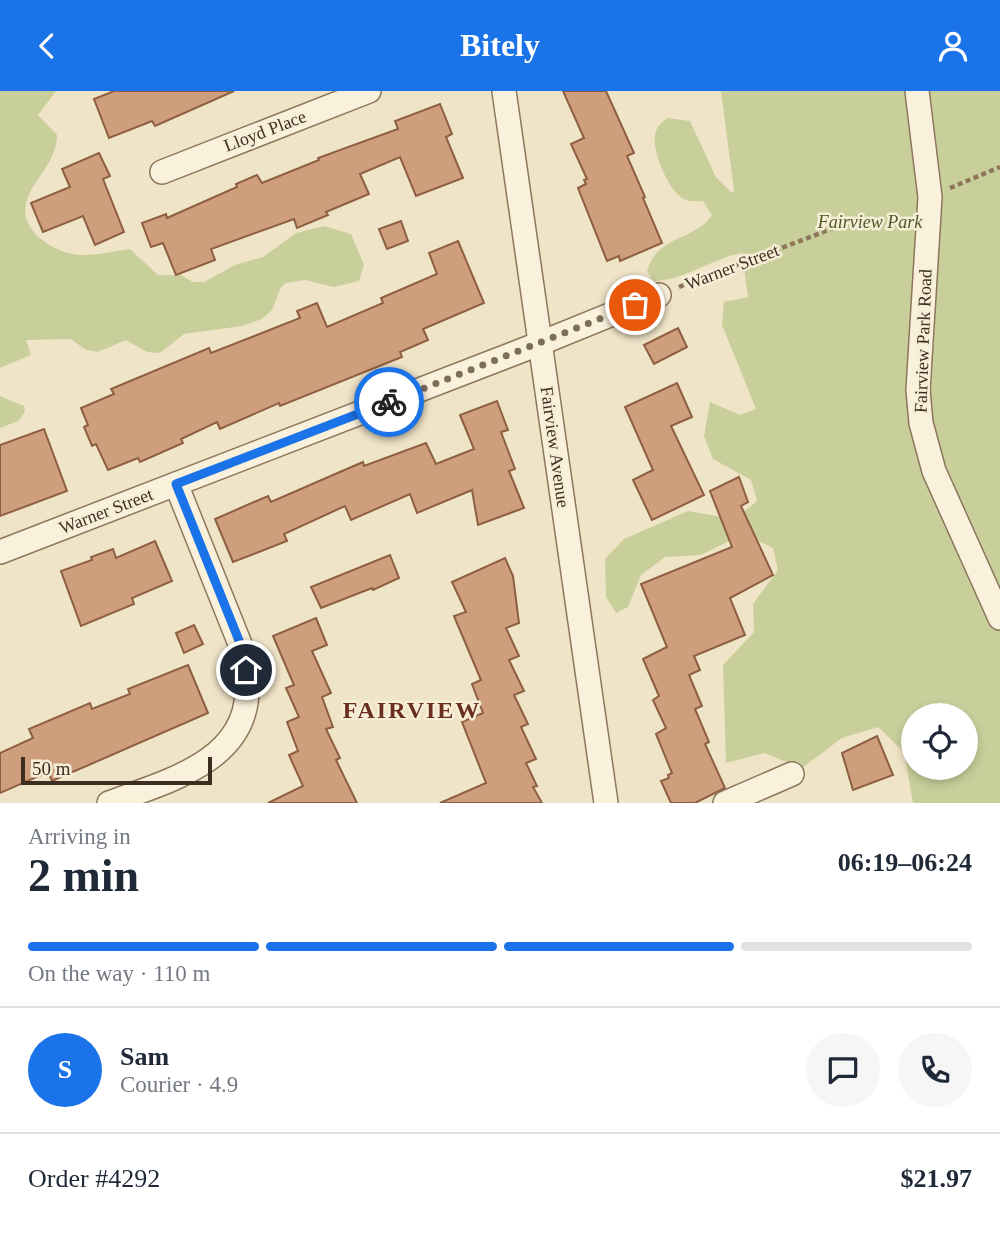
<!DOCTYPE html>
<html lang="en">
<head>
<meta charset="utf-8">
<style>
  body { margin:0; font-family:"Times New Roman",serif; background:#f6f6f7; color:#1f2937; height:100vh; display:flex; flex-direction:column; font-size:26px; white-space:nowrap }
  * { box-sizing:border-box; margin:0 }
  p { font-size:23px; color:#747a83 }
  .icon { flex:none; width:38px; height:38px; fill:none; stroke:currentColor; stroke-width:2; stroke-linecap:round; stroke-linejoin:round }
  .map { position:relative; height:712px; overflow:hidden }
  .panel { display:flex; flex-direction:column; background:#fff; flex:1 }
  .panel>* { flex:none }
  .tools { position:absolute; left:901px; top:612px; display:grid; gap:14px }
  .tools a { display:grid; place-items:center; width:77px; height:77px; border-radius:50%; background:#fff; box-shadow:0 4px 10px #0003; font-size:35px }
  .scale { position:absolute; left:21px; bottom:18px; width:191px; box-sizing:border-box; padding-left:7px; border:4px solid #3d2e20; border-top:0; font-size:19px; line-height:24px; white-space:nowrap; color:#3d2e20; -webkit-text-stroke:5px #f7eed8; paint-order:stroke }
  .pin { position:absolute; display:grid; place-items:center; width:60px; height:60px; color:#fff; margin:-30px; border:4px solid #fff; border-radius:50%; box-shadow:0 2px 7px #0007 }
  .courier { position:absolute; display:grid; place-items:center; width:70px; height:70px; margin:-35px; border:5px solid #1a73e8; border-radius:50%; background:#fff; color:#222; box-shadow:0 2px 9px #0007 }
  .head em { font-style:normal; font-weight:700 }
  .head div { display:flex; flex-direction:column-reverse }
  .head { display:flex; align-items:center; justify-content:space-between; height:119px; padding:0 28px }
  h1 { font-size:46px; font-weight:700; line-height:52px }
  .bar { display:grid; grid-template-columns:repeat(4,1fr); gap:10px 7px; align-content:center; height:84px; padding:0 28px }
  .bar i { height:9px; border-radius:5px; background:#e0e1e3 }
  .bar .on { background:#1a73e8 }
  .bar p { grid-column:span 4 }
  .line { display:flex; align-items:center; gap:18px; padding:0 28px; border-top:2px solid #e0e1e3 }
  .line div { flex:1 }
  .round { display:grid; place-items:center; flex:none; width:74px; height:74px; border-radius:37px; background:#f6f6f7 }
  header { display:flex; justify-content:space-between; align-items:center; height:91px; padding:0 28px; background:#1a73e8; color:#fff; font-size:32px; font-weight:700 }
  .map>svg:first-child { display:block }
  .green { fill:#c9cf9b; fill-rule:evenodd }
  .building { fill:#cf9f7d; stroke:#8d5f41; stroke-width:2 }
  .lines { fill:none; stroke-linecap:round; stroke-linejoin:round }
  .minor-casing { stroke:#8d765c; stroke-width:26 }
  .path { stroke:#8d765c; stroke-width:4.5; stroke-dasharray:5 3.5; stroke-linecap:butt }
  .minor { stroke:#faf1dc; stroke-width:23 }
  .done { stroke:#7c6e5b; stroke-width:7; stroke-dasharray:0 12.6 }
  .route { stroke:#1a73e8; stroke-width:9 }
  .labels { text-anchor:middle; stroke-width:5; stroke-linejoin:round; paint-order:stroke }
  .street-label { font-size:18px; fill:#3d2e20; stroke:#f7eed8 }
  .park-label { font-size:18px; font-style:italic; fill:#4d5a26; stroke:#f7eed8 }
  .district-label { font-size:24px; font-weight:bold; letter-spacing:2px; fill:#6b2e1e; stroke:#f7eed8 }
</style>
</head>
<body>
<header><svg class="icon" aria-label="back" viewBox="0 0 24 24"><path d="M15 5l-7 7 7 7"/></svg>Bitely<svg class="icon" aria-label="person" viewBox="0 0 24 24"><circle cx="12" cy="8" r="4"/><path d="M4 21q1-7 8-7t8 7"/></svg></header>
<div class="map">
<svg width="1000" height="712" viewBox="0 0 1000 712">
  <rect width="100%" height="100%" fill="#f0e4c8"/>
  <!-- green -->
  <g class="green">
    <path d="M0 0H56L38 24 57 44C57 72 32 89 26 112 19 141 57 164 82 164 98 164 115 160 130 158L158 184H181L193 191H204L235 174 263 166 296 142 324 135 351 143 364 174 359 190 334 196 305 189 286 192 281 196 272 219 262 228 242 235 184 243 160 262 147 261 126 249 98 261 86 259 71 248 26 249 31 264 0 277Z"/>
    <path d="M721 0H1000V712H913L904 661 878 636 842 647 802 677 764 662 726 672 723 574 754 541 753 513 778 479 773 457 743 443 701 464 665 466 641 484 628 516 616 522 606 506 605 468 624 448 688 420 735 428 757 410 751 389 713 368 704 345 710 311 740 324 756 318 722 234 724 211 748 206 742 162C712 167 684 190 653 190L647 180C649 175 651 168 655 164 670 145 700 144 712 124L703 110C698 110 691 111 686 109 670 104 652 61 655 45 656 36 661 32 667 27L690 30 716 86 732 102 734 100ZM914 625H966V677H914Z"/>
    <polygon points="0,305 24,315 25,321 18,330 0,337"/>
  </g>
  <!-- building -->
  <g class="building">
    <polygon points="114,0 234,0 155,35 152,30 109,47 94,8"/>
    <polygon points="563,0 606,0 634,62 627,65 645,106 643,107 662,152 620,170 619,165 607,170 578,97 586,93 584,89 587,88 571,53 584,47"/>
    <polygon points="440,13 452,43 446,46 463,87 416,105 400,66 360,83 369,103 326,121 328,124 297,137 294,128 211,158 215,169 176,184 163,152 151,156 142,132 166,123 167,127 237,96 236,93 257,84 262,92 319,69 318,67 398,38 395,30"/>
    <polygon points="99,62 110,85 103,88 124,141 95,154 83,125 43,141 31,112 70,96 62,78"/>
    <polygon points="401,130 408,150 387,158 379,138"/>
    <polygon points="458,150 484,212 423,238 428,249 400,261 402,266 280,315 279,312 220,338 217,331 181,348 183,352 140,371 138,367 108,379 96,353 92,355 84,336 88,334 81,317 114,303 111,298 209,257 211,262 300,227 297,220 317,212 327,236 383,212 381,207 437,183 429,162"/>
    <polygon points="678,237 687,256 654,273 644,254"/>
    <polygon points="677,292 692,326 671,335 704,404 652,429 633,389 653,379 625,316"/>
    <polygon points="497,310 508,339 501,341 515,378 509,380 524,417 478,434 472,399 417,422 410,403 351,429 345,415 284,443 287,450 233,471 215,428 268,405 271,411 363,371 364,375 426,352 436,373 474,358 460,324"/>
    <polygon points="44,338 67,400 0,425 0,354"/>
    <polygon points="739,386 748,411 741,415 773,484 730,507 745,544 694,565 700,579 689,584 702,615 695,618 709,651 705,653 725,697 695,712 671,712 661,690 669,687 668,684 672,682 656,643 666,637 653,609 659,605 643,568 667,556 641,493 732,456 710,400"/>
    <polygon points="155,450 172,490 132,507 134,513 81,535 61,480 92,469 91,466 113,458 116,467"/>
    <polygon points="390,464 399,487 373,499 372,497 321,517 311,496"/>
    <polygon points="505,467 513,485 519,532 506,537 519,565 509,569 524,600 514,604 528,633 521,636 536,668 526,672 537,695 533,696 542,712 440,712 486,692 462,631 483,622 472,593 481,589 454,525 466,521 452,491"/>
    <polygon points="316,527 327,554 312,560 331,602 322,606 333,636 326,638 340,667 336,669 357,712 268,712 303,695 289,664 298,660 287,631 299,626 286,597 294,594 273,545"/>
    <polygon points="194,534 203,553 184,562 176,542"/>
    <polygon points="188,574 208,622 52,690 48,681 0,702 0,662 33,647 29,638 90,612 92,618 130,603 128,598"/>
    <polygon points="877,645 893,684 853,699 842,662"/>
  </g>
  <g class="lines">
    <!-- minor casing -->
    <g class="minor-casing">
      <g id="minor">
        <polyline points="504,0 606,712"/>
        <polyline points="917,0 930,106 918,299 921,332 934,380 1000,527"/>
        <polyline points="162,81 369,0"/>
        <polyline points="0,461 541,252 659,204"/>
        <path d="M109 712C164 691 245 672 247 601 248 584 244 568 240 553L176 393"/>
        <polyline points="725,712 792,683"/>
      </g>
    </g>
    <!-- path -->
    <g class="path">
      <polyline points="950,97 1000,76"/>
      <polyline points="679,196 839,135"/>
    </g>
    <!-- minor -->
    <use href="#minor" class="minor"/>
  </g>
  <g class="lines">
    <!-- done -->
    <polyline class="done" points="389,311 635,214"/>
    <!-- route -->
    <polyline class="route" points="246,579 240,552 176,393 389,311"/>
  </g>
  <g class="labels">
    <!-- street labels -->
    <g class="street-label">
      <text transform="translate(265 40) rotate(-21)" y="6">Lloyd Place</text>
      <text transform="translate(732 176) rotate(-21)" y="6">Warner Street</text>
      <text transform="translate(923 250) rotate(-88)" y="6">Fairview Park Road</text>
      <text transform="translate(555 356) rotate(82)" y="6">Fairview Avenue</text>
      <text transform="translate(106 420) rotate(-21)" y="6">Warner Street</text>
    </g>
    <!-- park labels -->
    <g class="park-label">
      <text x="870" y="137">Fairview Park</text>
    </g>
    <!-- district labels -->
    <g class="district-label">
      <text x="412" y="627">FAIRVIEW</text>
    </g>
  </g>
</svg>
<div class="tools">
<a><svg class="icon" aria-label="locate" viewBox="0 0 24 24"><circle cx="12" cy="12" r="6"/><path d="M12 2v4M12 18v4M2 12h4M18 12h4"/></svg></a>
</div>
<div class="scale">50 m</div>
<div class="pin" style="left:635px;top:214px;background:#ea580c"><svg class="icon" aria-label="bag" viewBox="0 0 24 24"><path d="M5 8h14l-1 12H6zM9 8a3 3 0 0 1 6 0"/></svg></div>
<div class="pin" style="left:246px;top:579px;background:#1f2937"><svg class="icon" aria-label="home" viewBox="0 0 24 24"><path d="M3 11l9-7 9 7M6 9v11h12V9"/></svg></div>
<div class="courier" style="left:389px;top:311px"><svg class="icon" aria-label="bike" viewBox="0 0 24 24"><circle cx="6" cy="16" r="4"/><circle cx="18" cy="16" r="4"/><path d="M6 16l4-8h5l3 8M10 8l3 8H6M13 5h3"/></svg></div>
</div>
<section class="panel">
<div class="head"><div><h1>2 min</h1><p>Arriving in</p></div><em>06:19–06:24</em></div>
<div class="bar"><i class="on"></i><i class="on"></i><i class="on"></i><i></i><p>On the way · 110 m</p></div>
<div class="line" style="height:126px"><b class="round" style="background:#1a73e8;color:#fff">S</b><div><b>Sam</b><p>Courier · 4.9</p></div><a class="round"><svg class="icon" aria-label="chat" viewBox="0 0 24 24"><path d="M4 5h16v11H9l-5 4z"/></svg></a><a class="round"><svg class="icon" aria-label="phone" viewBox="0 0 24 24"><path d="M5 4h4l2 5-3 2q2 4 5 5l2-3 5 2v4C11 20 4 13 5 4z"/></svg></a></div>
<div class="line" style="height:91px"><div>Order #4292</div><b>$21.97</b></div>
</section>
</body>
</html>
